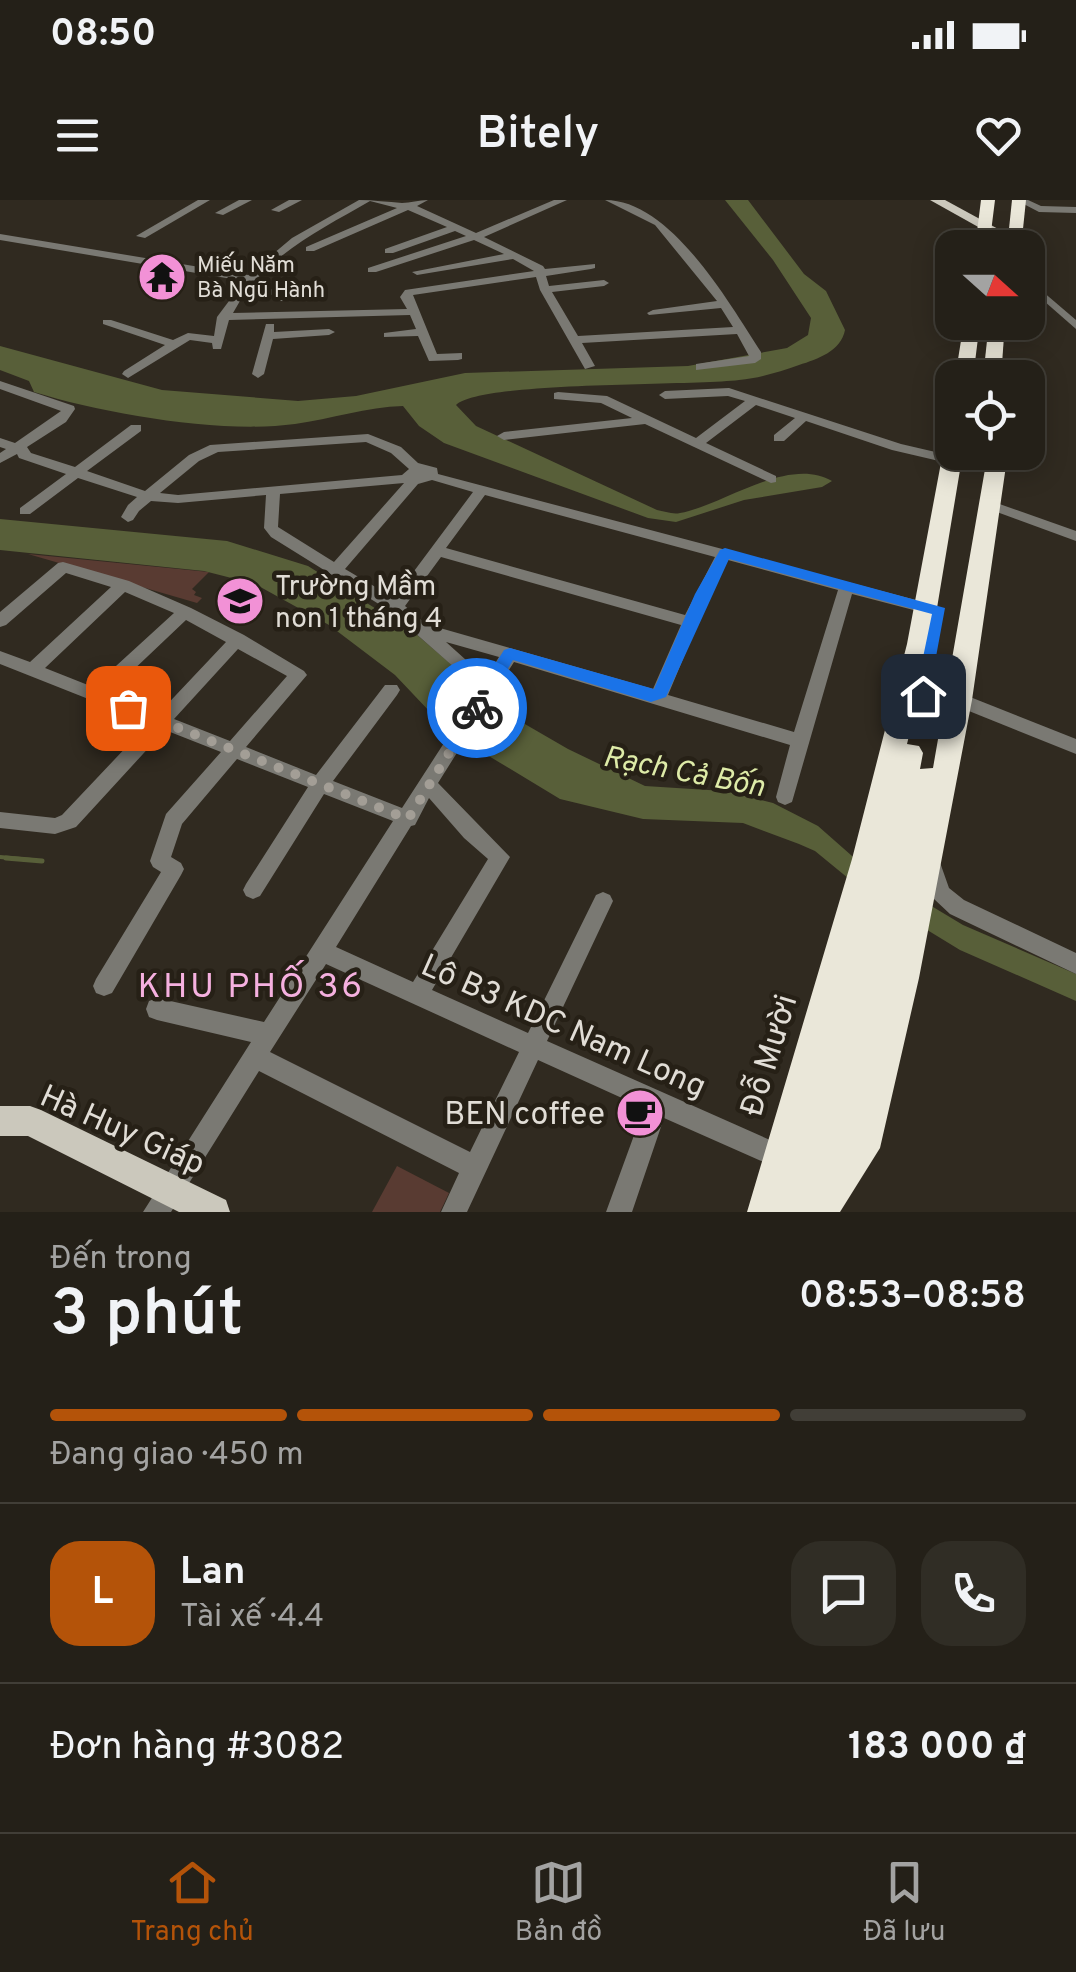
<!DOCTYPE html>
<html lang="vi">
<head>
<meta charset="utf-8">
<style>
  body { margin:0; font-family:Overpass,sans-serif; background:#302d25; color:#f1f3f6; height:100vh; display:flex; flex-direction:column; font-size:38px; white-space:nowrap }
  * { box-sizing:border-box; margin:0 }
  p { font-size:32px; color:#a3a3a2 }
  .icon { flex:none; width:55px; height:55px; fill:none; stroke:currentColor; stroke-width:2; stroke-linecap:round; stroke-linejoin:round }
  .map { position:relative; height:1012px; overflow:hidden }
  .drawer { display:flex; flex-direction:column; background:#242018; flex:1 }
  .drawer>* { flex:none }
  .needle { width:65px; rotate:111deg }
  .controls { position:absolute; left:935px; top:30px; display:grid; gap:20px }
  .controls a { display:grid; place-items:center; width:110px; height:110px; border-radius:20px; background:#242018; box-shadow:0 5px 25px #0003,0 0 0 2px #413e37; font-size:50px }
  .pin { position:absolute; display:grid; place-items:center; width:85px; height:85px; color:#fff; margin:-42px; border-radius:20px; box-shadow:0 5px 15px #0006 }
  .courier { position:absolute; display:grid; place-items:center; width:100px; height:100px; margin:-50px; border:8px solid #1a73e8; border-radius:50%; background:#fff; color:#222; box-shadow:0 2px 12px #0007 }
  .head em { font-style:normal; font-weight:600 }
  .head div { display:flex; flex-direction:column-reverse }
  .head { display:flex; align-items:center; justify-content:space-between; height:170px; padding:0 50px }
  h1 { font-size:65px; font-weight:600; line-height:75px }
  .bar { display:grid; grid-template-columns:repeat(4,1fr); gap:15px 10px; align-content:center; height:120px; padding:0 50px }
  .bar i { height:12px; border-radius:8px; background:#413e37 }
  .bar .active { background:#b45309 }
  .bar p { grid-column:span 4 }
  .line { display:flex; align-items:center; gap:25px; padding:0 50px; border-top:2px solid #413e37 }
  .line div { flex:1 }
  .round { display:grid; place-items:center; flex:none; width:105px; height:105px; border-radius:30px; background:#302d25 }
  .status { display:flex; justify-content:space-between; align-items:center; height:70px; padding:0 50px; background:#242018; direction:ltr }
  .status svg { height:28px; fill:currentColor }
  header { display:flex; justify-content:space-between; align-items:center; height:130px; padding:0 50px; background:#242018; font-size:45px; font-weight:600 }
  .tab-bar { display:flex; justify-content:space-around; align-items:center; height:140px; border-top:2px solid #413e37; background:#242018; font-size:28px; color:#a3a3a2 }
  .tab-bar a { display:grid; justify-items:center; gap:5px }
  .tab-bar .active { color:#b45309 }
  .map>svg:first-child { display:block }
  .green { fill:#593b32 }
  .water { fill:#585f39 }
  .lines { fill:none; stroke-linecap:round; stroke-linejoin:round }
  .stream-far1 { stroke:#585f39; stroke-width:4 }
  .stream { stroke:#585f39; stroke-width:5 }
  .minor { fill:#7a7973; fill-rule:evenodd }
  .major { fill:#cbc8bc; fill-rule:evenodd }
  .highway { fill:#eae7d9; fill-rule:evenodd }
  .route { fill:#1a73e8 }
  .done { stroke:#a39e96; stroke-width:10; stroke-dasharray:0 18 }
  .labels { text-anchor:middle; stroke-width:9; stroke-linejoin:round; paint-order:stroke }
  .far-poi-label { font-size:22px; fill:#e1ddd6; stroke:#262016; text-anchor:start }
  .poi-label { font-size:28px; fill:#e1ddd6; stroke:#262016; text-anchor:start }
  .water-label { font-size:30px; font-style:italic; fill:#deeba8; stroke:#262016 }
  .near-street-label { font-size:32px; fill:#e1ddd6; stroke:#262016 }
  .near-poi-label { font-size:32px; fill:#e1ddd6; stroke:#262016; text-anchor:end }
  .near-neighbourhood-label { font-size:35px; letter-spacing:2.5px; fill:#f5b0df; stroke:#262016 }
</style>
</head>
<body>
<div class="status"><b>08:50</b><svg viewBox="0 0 49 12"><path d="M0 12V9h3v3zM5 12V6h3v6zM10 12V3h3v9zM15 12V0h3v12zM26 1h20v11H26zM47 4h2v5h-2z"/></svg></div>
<header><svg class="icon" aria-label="menu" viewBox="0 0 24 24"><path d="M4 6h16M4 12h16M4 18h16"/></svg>Bitely<svg class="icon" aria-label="heart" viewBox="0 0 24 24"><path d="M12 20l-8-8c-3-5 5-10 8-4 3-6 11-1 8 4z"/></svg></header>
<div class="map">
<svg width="1076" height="1012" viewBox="0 0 1076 1012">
  <rect width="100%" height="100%" fill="#302a20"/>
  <!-- green -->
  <g class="green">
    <polygon points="28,354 209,372 192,389 196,392 194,395 202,398 197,403"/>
    <polygon points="397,966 449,993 440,1012 372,1012"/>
  </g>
  <!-- water -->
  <g class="water">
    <path d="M725 0H748L804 74 826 91 845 130C841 151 818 159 799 165 779 172 760 178 739 180 690 186 481 181 456 205L476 226 657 310C664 311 673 315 680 313 722 306 788 255 832 281L822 287 744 300 676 322 648 318 444 243 419 226 403 206C367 207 331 219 295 224 221 234 105 214 34 192L29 181 0 170V146L162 190 298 201 356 196 465 173 688 166 787 148 808 135 811 118 773 60Z"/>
    <polygon points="0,319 227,341 308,366 416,434 511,516 568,549 645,586 724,591 773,603 818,626 860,663 963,725 1076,774 1076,801 960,750 865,692 815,651 799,644 743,623 643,619 560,599 449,532 395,475 329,425 255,384 204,371 0,350"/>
  </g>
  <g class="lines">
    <!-- stream-far1 -->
    <polyline class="stream-far1" points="0,657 32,660"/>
    <!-- stream -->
    <polyline class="stream" points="6,658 42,661"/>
    <!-- minor -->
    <g class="minor">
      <polygon points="198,0 210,0 145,38 136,36"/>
      <polygon points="239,0 252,0 223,15 215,13"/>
      <polygon points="289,0 302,0 279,12 271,10"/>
      <path d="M359 0C373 0 388 2 402 3 410 3 419 0 428 0L417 6 476 33 554 0H567L484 37 543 66 545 69 595 64V68L591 69 546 76 549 86 604 80 609 83 604 86 552 92 578 136 733 127 721 108 649 115 647 113 653 110 717 101 655 25 605 0C671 0 729 103 761 152V159L755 163 696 170V164L749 156 737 134 582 143 595 166 585 169 540 90 536 77 413 95 437 154 462 153V159L458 160 429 161 418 136 384 137V133L416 129 410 115 229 120 221 149H213L212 143 190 140 128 178 122 174 124 171 165 145 103 124V120H111L173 140 188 133 214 136 217 117 244 81 0 40V34L248 75 292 38ZM370 1 397 8 306 47V51H314L408 10 447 27 385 49V53H393L455 31 466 36 368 68V72H376L474 40 504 54 412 72 417 75 513 59 534 71 405 90 400 97 407 109 233 113 244 94 276 95 277 101H285V90L249 88C281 48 327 26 370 1Z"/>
      <polygon points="1016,0 1028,0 1041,6 1076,7 1076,13 1039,12"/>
      <polygon points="1028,79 1076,120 1076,129 1028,87"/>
      <polygon points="266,124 274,124 274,132 329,129 335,132 329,135 273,139 264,174 258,178 252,174"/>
      <path d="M0 181 74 206 75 209 66 222 27 247 31 253 75 267 131 225H141V231L87 271 145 291 189 255 210 245 368 234 401 247 418 263 437 268 438 274 931 404 933 408 925 413 852 394 792 602 785 605 778 602 776 597 790 545 514 462 438 583 510 657 432 790 528 833 596 695 603 692 610 695 613 701 547 841 788 948 791 957 788 966 779 969 664 918 632 1012H606L644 908 538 860 467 1012H441L459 973 259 871 171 1012H143L251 842 157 820 149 817 146 809 149 801 157 798 264 822 393 621 324 594 260 696 253 699 246 696 243 690 246 684 308 587 237 559 182 624 171 657 181 663 184 669 181 675 112 793 104 796 96 793 93 786 96 779 161 672 153 667 150 661 166 614 221 552 165 530 76 627 55 634 0 628V612L55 618 62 615 149 523 0 464V451L30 462 111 387 66 373 6 425 0 427V412L58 363 63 362 129 381 191 408 244 435 304 471 307 475 246 547 316 575 385 485H397L400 490 397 495 333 581 402 608 477 492 472 483 390 411 271 337 264 328 266 295 178 303 151 301 139 311 133 320 128 322 121 317 128 305 137 297 78 278 30 314H20V308L66 274 19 258 17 254 0 263V253L6 249 0 247V238L15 243 61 211 0 189ZM366 242 391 253 409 269 402 275 178 295 160 293 199 261 218 252ZM432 280 473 292 394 398 345 369 418 284ZM404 283 334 362 278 327 280 294ZM485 295 715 357 685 415 446 348ZM441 357 681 425 653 489 426 424 405 406ZM728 360 838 390 794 532 668 495 710 394ZM125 392 174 413 93 487 45 468ZM186 420 226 442 159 513 109 493ZM446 442 499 457 486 478ZM238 449 287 476 230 541 174 519ZM429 598 464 638 488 659 413 782 336 747 411 626 415 625ZM326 764 519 852 470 952 270 852Z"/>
      <polygon points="729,188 901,244 957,257 959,260 952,264 892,250 806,221 784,241 774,241 774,235 795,218 756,205 706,243 776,276 776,282 771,283 645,224 504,240 497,236 504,232 632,218 601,203 554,199 554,193 558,192 607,196 696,238 745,201 728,196 665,199 659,195 665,191"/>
      <polygon points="991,301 1076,331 1076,341 986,308 984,305"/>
      <polygon points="960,493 1076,539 1076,554 954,505 951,500 954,495"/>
      <polygon points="930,651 937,654 949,688 964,700 1076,753 1076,774 950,714 934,699 920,660 923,654"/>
    </g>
    <!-- major -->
    <g class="major">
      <polygon points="930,0 945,0 1000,30 989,33"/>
      <polygon points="0,906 30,906 41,910 226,1000 230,1012 179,1012 28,936 0,936"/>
    </g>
    <!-- highway -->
    <g class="highway">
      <polygon points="981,0 995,0 989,48 975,48"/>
      <polygon points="1012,0 1026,0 1021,48 1007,48"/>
      <polygon points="964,122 980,122 973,178 955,178"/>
      <polygon points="989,122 1005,122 1001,178 983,178"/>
      <polygon points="952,246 952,252 963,252 931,444 907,544 919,546 923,553 920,569 933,568 988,252 1008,252 972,500 919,778 880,948 840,1012 747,1012 852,659 907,444 943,252"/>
    </g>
  </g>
  <!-- route -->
  <polygon class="route" points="725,348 945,408 928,500 917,500 915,496 932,414 729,359 666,497 651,502 513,460 483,512 471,512 471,503 504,450 510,448 654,489 695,394 720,350"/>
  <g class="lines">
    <!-- done -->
    <polyline class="done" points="128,508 408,619 477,508"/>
  </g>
  <!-- icons -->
  <defs>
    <g id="temple-disc" transform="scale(2.5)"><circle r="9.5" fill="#f291d6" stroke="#262016"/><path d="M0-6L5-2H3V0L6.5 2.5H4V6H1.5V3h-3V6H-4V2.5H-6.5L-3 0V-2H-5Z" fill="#111"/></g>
    <g id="school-disc" transform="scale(2.5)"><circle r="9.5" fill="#f291d6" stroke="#262016"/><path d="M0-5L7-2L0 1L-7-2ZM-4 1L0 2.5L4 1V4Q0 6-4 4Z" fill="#111"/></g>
    <g id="cafe-disc" transform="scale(2.5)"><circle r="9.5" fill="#f291d6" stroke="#262016"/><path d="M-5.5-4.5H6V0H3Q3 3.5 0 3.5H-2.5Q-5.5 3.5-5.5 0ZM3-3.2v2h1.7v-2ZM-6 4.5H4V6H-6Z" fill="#111"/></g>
  </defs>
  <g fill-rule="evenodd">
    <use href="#temple-disc" x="162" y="77"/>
    <use href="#school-disc" x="240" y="401"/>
    <use href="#cafe-disc" x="640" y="913"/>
  </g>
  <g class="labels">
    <!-- far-poi labels -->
    <g class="far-poi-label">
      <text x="197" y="72">Miếu Năm<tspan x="197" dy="25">Bà Ngũ Hành</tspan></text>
    </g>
    <!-- poi labels -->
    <g class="poi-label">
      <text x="275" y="395">Trường Mầm<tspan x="275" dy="32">non 1 tháng 4</tspan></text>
    </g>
    <!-- water labels -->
    <g class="water-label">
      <text transform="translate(684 571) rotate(11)" y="10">Rạch Cả Bốn</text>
    </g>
    <!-- near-street labels -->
    <g class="near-street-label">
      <text transform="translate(564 825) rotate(24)" y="11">Lô B3 KDC Nam Long</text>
      <text transform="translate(768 855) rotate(-73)" y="11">Đỗ Mười</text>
      <text transform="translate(123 929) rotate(24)" y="11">Hà Huy Giáp</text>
    </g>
    <!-- near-poi labels -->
    <g class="near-poi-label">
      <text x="605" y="924">BEN coffee</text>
    </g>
    <!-- near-neighbourhood labels -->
    <g class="near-neighbourhood-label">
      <text x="251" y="797">KHU PHỐ 36</text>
    </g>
  </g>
</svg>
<div class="controls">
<a><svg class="needle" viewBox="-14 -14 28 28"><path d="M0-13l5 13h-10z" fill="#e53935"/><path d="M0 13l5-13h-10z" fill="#a3a3a2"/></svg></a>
<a><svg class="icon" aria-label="locate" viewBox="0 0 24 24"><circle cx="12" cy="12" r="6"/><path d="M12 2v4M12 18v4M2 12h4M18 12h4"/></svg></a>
</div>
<div class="pin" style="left:128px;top:508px;background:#ea580c"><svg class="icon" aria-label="bag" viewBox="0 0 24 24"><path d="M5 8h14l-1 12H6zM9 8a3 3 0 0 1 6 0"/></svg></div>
<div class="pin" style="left:923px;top:496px;background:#1f2937"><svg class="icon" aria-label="home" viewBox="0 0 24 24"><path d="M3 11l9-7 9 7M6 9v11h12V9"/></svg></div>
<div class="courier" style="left:477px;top:508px"><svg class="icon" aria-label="bike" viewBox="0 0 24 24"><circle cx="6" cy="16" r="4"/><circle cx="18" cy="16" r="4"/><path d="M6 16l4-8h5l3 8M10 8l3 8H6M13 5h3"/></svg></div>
</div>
<section class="drawer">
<div class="head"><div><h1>3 phút</h1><p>Đến trong</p></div><em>08:53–08:58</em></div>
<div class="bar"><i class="active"></i><i class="active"></i><i class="active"></i><i></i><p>Đang giao · 450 m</p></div>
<div class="line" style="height:180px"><b class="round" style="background:#b45309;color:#fff">L</b><div><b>Lan</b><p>Tài xế · 4.4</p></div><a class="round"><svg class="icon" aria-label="chat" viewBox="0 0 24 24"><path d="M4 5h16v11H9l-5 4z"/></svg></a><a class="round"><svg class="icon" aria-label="phone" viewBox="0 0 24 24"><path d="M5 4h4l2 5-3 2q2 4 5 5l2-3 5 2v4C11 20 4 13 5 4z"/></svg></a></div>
<div class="line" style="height:130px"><div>Đơn hàng #3082</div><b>183 000 ₫</b></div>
</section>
<nav class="tab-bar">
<a class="active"><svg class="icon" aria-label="home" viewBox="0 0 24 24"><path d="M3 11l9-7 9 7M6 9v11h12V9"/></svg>Trang chủ</a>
<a><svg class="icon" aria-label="map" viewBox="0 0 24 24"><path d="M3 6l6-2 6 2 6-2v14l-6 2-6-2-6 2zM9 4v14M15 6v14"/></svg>Bản đồ</a>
<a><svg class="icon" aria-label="saved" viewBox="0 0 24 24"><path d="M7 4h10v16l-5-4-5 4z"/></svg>Đã lưu</a>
</nav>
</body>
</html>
